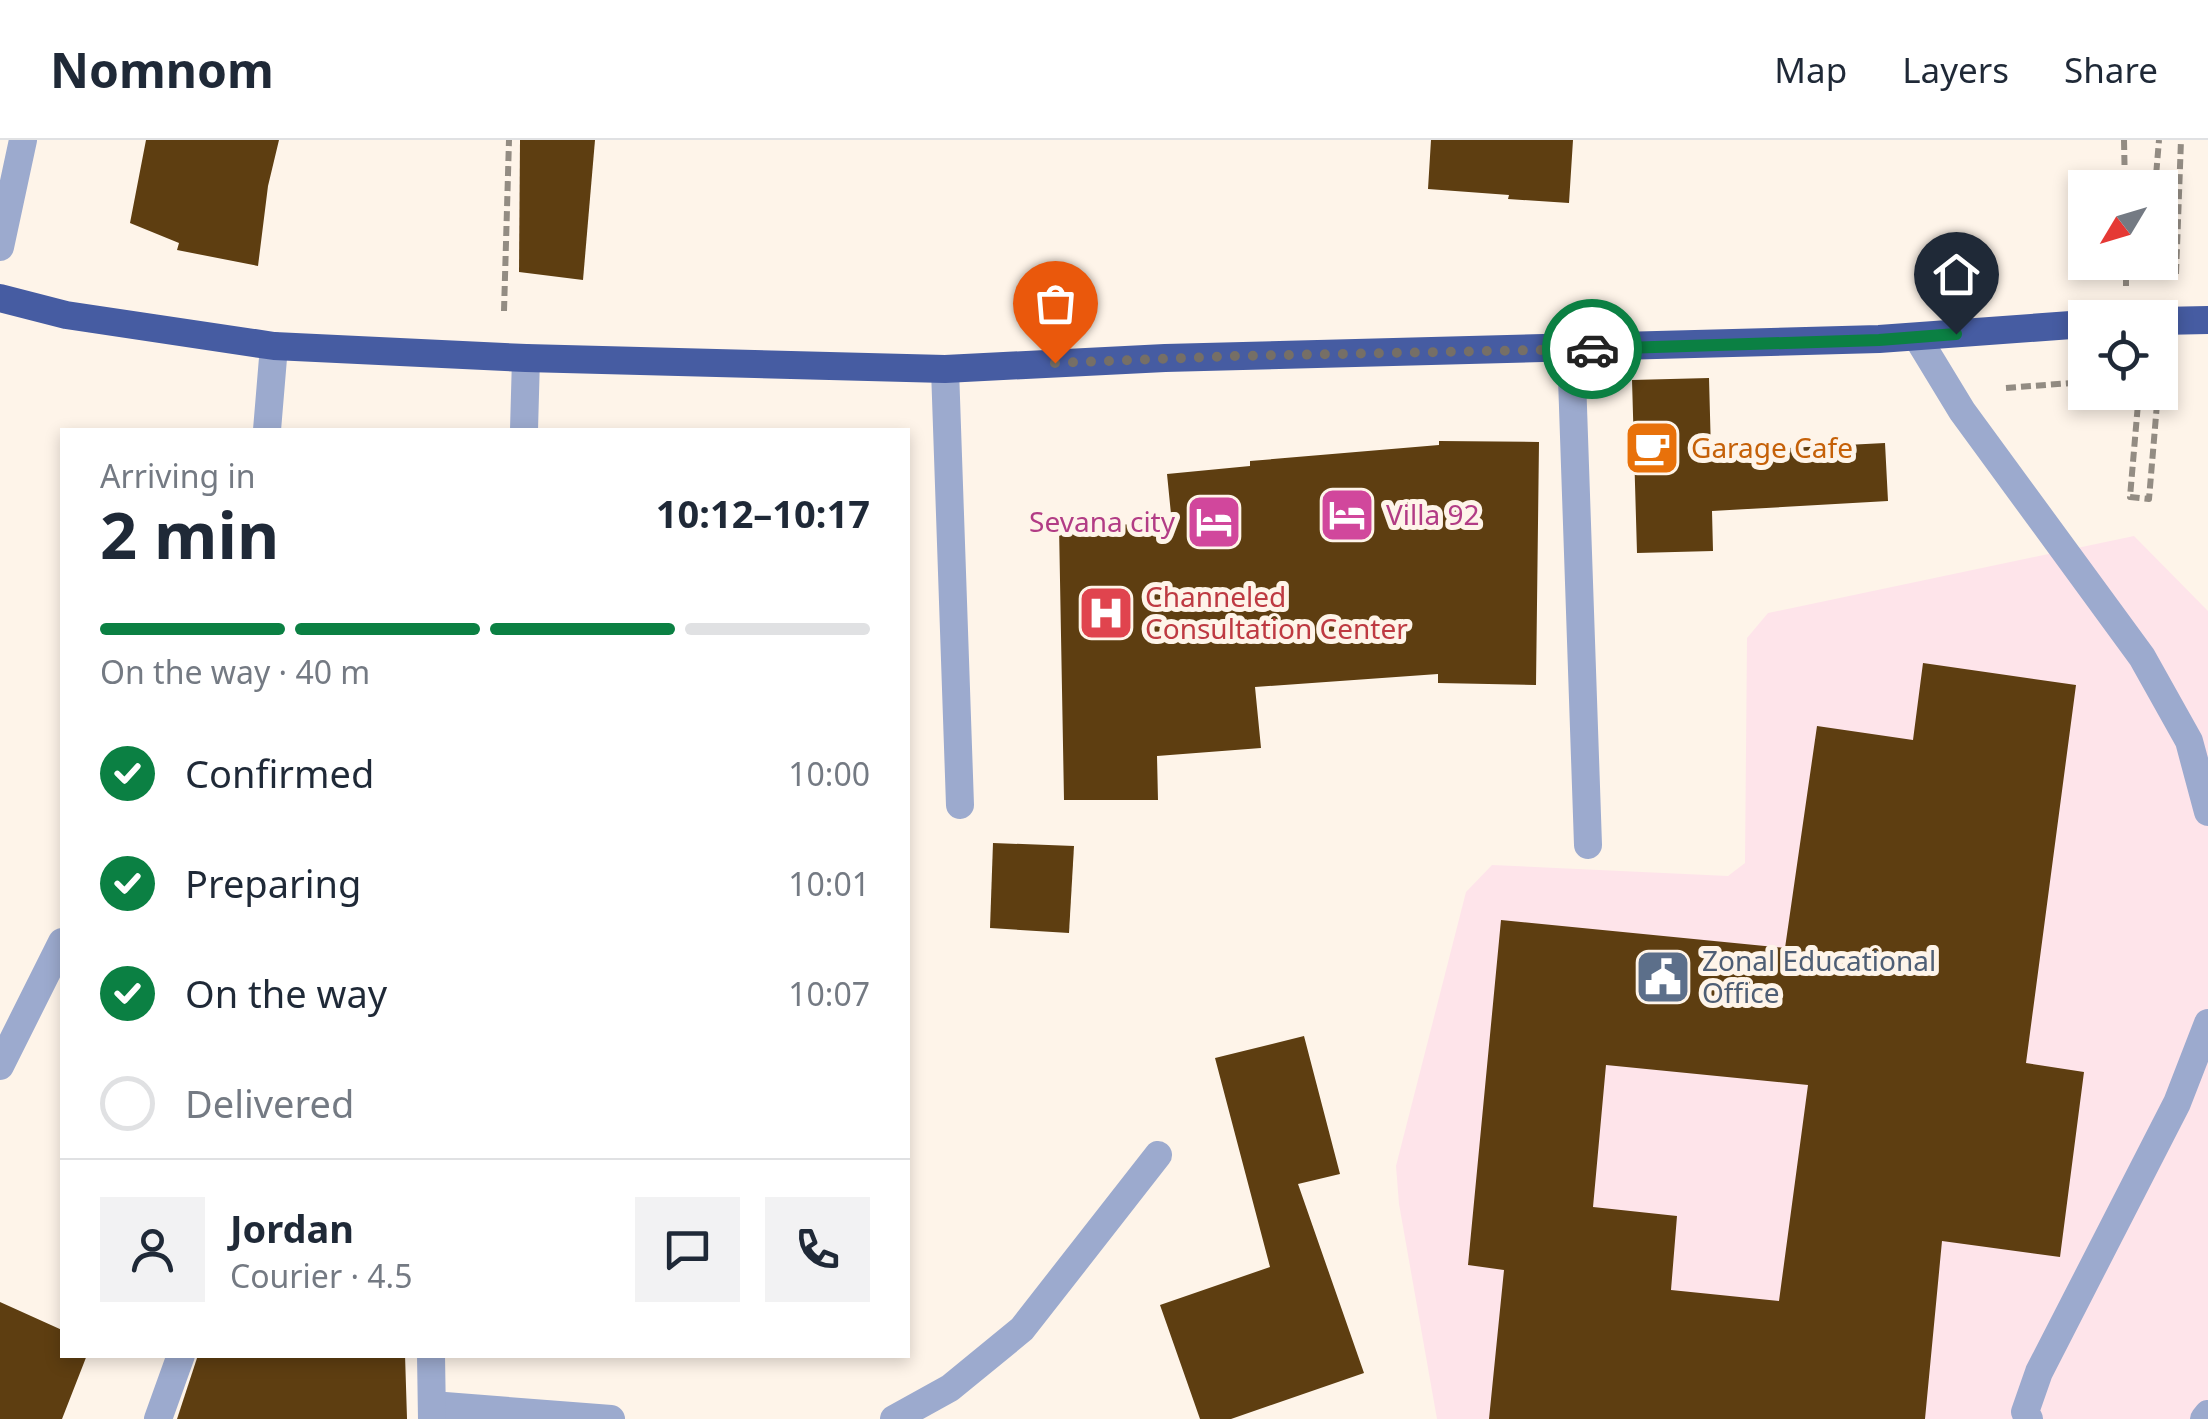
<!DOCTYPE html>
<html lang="en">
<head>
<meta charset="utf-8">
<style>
  body { margin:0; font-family:"Noto Sans",sans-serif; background:#f2f2f3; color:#1f2937; height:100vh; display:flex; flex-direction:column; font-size:38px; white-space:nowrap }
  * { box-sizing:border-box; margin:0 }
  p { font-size:32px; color:#747a83 }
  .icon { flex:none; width:55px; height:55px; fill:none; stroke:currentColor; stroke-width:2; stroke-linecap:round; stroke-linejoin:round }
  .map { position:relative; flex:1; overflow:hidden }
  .sheet { position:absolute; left:60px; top:288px; width:850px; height:930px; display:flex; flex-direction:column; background:#fff; border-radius:0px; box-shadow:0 5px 15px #0003 }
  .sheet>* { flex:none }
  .needle { width:65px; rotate:232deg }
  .controls { position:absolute; left:2068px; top:30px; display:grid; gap:20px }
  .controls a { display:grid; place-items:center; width:110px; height:110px; border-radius:0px; background:#fff; box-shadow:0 5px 15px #0003; font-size:50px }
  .pin { position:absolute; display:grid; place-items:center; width:85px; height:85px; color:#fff; margin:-102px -42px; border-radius:50% 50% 50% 0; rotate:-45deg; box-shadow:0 0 10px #0007 }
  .pin .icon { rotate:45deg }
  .courier { position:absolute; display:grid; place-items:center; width:100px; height:100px; margin:-50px; border:8px solid #0b8043; border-radius:50%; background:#fff; color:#222; box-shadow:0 2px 12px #0007 }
  .overview em { font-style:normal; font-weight:700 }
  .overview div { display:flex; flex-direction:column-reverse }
  .overview { display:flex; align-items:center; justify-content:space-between; height:170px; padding:0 40px }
  h1 { font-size:65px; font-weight:700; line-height:75px }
  .bar { display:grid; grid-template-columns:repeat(4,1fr); gap:15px 10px; align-content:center; height:120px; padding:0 40px }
  .bar i { height:12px; border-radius:8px; background:#e0e1e3 }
  .bar .selected { background:#0b8043 }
  .bar p { grid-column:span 4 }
  .line { display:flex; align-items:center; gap:25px; padding:0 40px; border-top:2px solid #e0e1e3 }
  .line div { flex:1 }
  .round { display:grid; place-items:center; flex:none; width:105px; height:105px; border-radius:0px; background:#f2f2f3 }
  ol { padding:0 40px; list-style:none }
  li { display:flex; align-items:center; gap:30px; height:110px }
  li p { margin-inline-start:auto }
  li .icon { padding:10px; border-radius:50%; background:#0b8043; color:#fff; stroke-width:4 }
  li:last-child { color:#747a83 }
  li i { width:55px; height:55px; border:5px solid #e0e1e3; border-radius:50% }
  header { display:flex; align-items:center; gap:60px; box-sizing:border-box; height:140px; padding:0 50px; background:#fff; border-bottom:2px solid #e0e1e3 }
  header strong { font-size:48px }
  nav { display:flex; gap:55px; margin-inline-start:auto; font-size:35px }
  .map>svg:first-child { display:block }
  .education { fill:#fee4ea }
  .building { fill:#5e3e11; fill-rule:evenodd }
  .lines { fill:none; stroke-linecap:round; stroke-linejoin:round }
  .path { stroke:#938c83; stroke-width:6; stroke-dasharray:10 5; stroke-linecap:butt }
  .service { stroke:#9caace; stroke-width:28 }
  .minor { stroke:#9caace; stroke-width:28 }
  .trunk { stroke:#465ca2; stroke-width:28 }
  .done { stroke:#766f66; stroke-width:10; stroke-dasharray:0 18 }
  .route { stroke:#0b8043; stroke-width:12 }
  .labels { text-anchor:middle; stroke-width:10; stroke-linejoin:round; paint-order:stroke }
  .food-label { font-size:28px; fill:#c56008; stroke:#fef4e9; text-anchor:start }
  .hotel-label { font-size:28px; fill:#b23c85; stroke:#fef4e9; text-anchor:start }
  .health-label { font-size:28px; fill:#be3a42; stroke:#fef4e9; text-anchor:start }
  .service-label { font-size:28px; fill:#4e5e75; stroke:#fef4e9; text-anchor:start }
</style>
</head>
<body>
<header>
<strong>Nomnom</strong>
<nav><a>Map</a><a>Layers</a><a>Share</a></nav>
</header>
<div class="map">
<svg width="2208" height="1279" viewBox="0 0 2208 1279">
  <rect width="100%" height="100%" fill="#fef4e9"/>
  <!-- education -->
  <polygon class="education" points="2134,396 2208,471 2208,1279 1437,1279 1399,1064 1396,1026 1466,752 1492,725 1728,736 1745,723 1747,498 1768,473"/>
  <!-- building -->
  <g class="building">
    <polygon points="146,0 279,0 268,46 258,126 177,110 179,103 130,83"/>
    <polygon points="520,0 595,0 583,140 519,132"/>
    <polygon points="1431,0 1573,0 1569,63 1508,59 1509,55 1428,49"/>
    <polygon points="1709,238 1711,312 1885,303 1888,361 1712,371 1713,411 1637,413 1632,240"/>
    <polygon points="1439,301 1539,302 1536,545 1438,543 1438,534 1255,547 1261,608 1157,616 1158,660 1064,660 1059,385 1172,384 1167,334 1250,326 1250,321 1439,305"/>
    <path d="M1923 523 2076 545 2026 923 2084 932 2060 1117 1942 1101 1925 1279H1489L1504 1130 1468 1125 1501 780 1785 808 1817 586 1913 600ZM1606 925 1808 945 1779 1161 1671 1150 1677 1076 1593 1067Z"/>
    <polygon points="993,703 1074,706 1069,793 990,788"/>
    <polygon points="1304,896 1340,1034 1298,1044 1364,1233 1231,1279 1200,1279 1160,1165 1270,1127 1215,918"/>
    <polygon points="0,1162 62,1190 62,1215 87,1215 62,1279 0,1279"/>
    <polygon points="198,1215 405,1215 407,1279 177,1279"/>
  </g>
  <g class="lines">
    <!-- path -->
    <g class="path">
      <polyline points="2124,0 2125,48"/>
      <polyline points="2155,48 2159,0"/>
      <polyline points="2126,122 2126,146"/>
      <polyline points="2176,134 2181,0"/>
      <polyline points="2148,136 2149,122"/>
      <polyline points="504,171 509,0"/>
      <polyline points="2006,248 2085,242"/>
      <polyline points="2139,252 2130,357 2149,359 2158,252"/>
    </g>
    <!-- service -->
    <g class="service">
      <polyline points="0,107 23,0"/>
      <polyline points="1917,197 1962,271 2142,517 2189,601 2208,672"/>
      <polyline points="1571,209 1588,705"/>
      <polyline points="945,229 960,665"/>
      <polyline points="432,1265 611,1279"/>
      <polyline points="158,1279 181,1215"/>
      <polyline points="894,1279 950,1248 1022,1189 1158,1015"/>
      <polyline points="2029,1279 2025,1272 2039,1232 2177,963 2208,883"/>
      <polyline points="2204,1279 2208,1274"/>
    </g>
    <!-- minor -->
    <g class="minor">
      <polyline points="267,290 274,206"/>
      <polyline points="524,290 526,218"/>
      <polyline points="0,926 62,802"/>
      <polyline points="431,1215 432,1279"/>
    </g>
    <!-- trunk -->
    <g class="trunk">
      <polyline points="0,158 66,175 274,206 526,218 945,229 1165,218 1879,199 2085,184"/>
      <polyline points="2160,181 2208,180"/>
    </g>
  </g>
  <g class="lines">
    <!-- done -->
    <polyline class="done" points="1055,223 1236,216 1592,209"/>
    <!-- route -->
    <polyline class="route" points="1592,209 1879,200 1956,194"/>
  </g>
  <!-- icons -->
  <defs>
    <g id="cafe-square" transform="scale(2.875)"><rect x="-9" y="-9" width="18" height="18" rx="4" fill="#e8710a" stroke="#fef4e9"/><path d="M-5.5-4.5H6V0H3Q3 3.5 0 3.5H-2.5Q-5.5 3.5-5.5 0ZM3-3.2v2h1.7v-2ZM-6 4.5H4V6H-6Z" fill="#fff"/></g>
    <g id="hotel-square" transform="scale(2.875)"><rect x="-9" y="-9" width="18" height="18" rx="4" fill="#d1479c" stroke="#fef4e9"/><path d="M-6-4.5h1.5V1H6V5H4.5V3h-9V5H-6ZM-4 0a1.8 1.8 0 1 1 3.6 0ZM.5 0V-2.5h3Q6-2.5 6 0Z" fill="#fff"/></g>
    <g id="hospital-square" transform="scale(2.875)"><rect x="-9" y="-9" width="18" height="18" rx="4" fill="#e0444e" stroke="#fef4e9"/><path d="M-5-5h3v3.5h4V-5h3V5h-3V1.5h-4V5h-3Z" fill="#fff"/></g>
    <g id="civic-square" transform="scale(2.875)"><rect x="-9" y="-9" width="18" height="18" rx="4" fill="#5c6f8a" stroke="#fef4e9"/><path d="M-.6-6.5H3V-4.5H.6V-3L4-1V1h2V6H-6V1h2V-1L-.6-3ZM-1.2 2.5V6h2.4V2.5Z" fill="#fff"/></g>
  </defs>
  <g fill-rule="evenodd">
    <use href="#cafe-square" x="1652" y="308"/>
    <use href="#hotel-square" x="1347" y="375"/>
    <use href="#hotel-square" x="1214" y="382"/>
    <use href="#hospital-square" x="1106" y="473"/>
    <use href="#civic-square" x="1663" y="837"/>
  </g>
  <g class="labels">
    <!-- food labels -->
    <g class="food-label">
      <text x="1691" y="318">Garage Cafe</text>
    </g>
    <!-- hotel labels -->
    <g class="hotel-label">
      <text x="1386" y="385">Villa 92</text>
      <text x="1175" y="392" text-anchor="end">Sevana city</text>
    </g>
    <!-- health labels -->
    <g class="health-label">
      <text x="1145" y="467">Channeled<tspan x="1145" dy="32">Consultation Center</tspan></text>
    </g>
    <!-- service labels -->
    <g class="service-label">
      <text x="1702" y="831">Zonal Educational<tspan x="1702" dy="32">Office</tspan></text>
    </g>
  </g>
</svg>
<div class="controls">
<a><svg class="needle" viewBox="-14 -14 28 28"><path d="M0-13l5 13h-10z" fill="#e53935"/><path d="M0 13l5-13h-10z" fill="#747a83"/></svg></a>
<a><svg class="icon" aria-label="locate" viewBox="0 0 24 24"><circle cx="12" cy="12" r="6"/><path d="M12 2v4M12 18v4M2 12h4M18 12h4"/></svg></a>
</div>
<div class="pin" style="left:1055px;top:223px;background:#ea580c"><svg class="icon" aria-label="bag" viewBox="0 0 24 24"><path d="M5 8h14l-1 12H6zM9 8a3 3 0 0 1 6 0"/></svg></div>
<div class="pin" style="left:1956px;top:194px;background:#1f2937"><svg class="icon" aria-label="home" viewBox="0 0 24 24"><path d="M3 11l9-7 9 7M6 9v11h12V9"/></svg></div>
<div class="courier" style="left:1592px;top:209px"><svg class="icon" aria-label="car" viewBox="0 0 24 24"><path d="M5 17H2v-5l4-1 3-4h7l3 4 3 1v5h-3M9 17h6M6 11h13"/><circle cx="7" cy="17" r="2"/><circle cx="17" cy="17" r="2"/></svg></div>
<section class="sheet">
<div class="overview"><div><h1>2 min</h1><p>Arriving in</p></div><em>10:12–10:17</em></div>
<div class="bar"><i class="selected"></i><i class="selected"></i><i class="selected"></i><i></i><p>On the way · 40 m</p></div>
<ol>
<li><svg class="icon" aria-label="check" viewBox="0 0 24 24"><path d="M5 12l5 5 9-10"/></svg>Confirmed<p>10:00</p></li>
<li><svg class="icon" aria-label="check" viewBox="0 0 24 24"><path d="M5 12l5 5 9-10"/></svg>Preparing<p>10:01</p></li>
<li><svg class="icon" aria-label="check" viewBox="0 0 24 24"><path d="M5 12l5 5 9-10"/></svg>On the way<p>10:07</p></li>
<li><i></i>Delivered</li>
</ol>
<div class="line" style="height:180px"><a class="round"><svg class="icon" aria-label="person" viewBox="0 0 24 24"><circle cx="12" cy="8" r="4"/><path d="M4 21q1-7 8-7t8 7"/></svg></a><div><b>Jordan</b><p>Courier · 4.5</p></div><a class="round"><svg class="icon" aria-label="chat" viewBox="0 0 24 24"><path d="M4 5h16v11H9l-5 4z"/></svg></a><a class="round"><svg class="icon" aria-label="phone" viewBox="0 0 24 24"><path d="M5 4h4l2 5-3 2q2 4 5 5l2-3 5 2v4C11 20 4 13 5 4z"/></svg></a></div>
</section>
</div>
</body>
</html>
